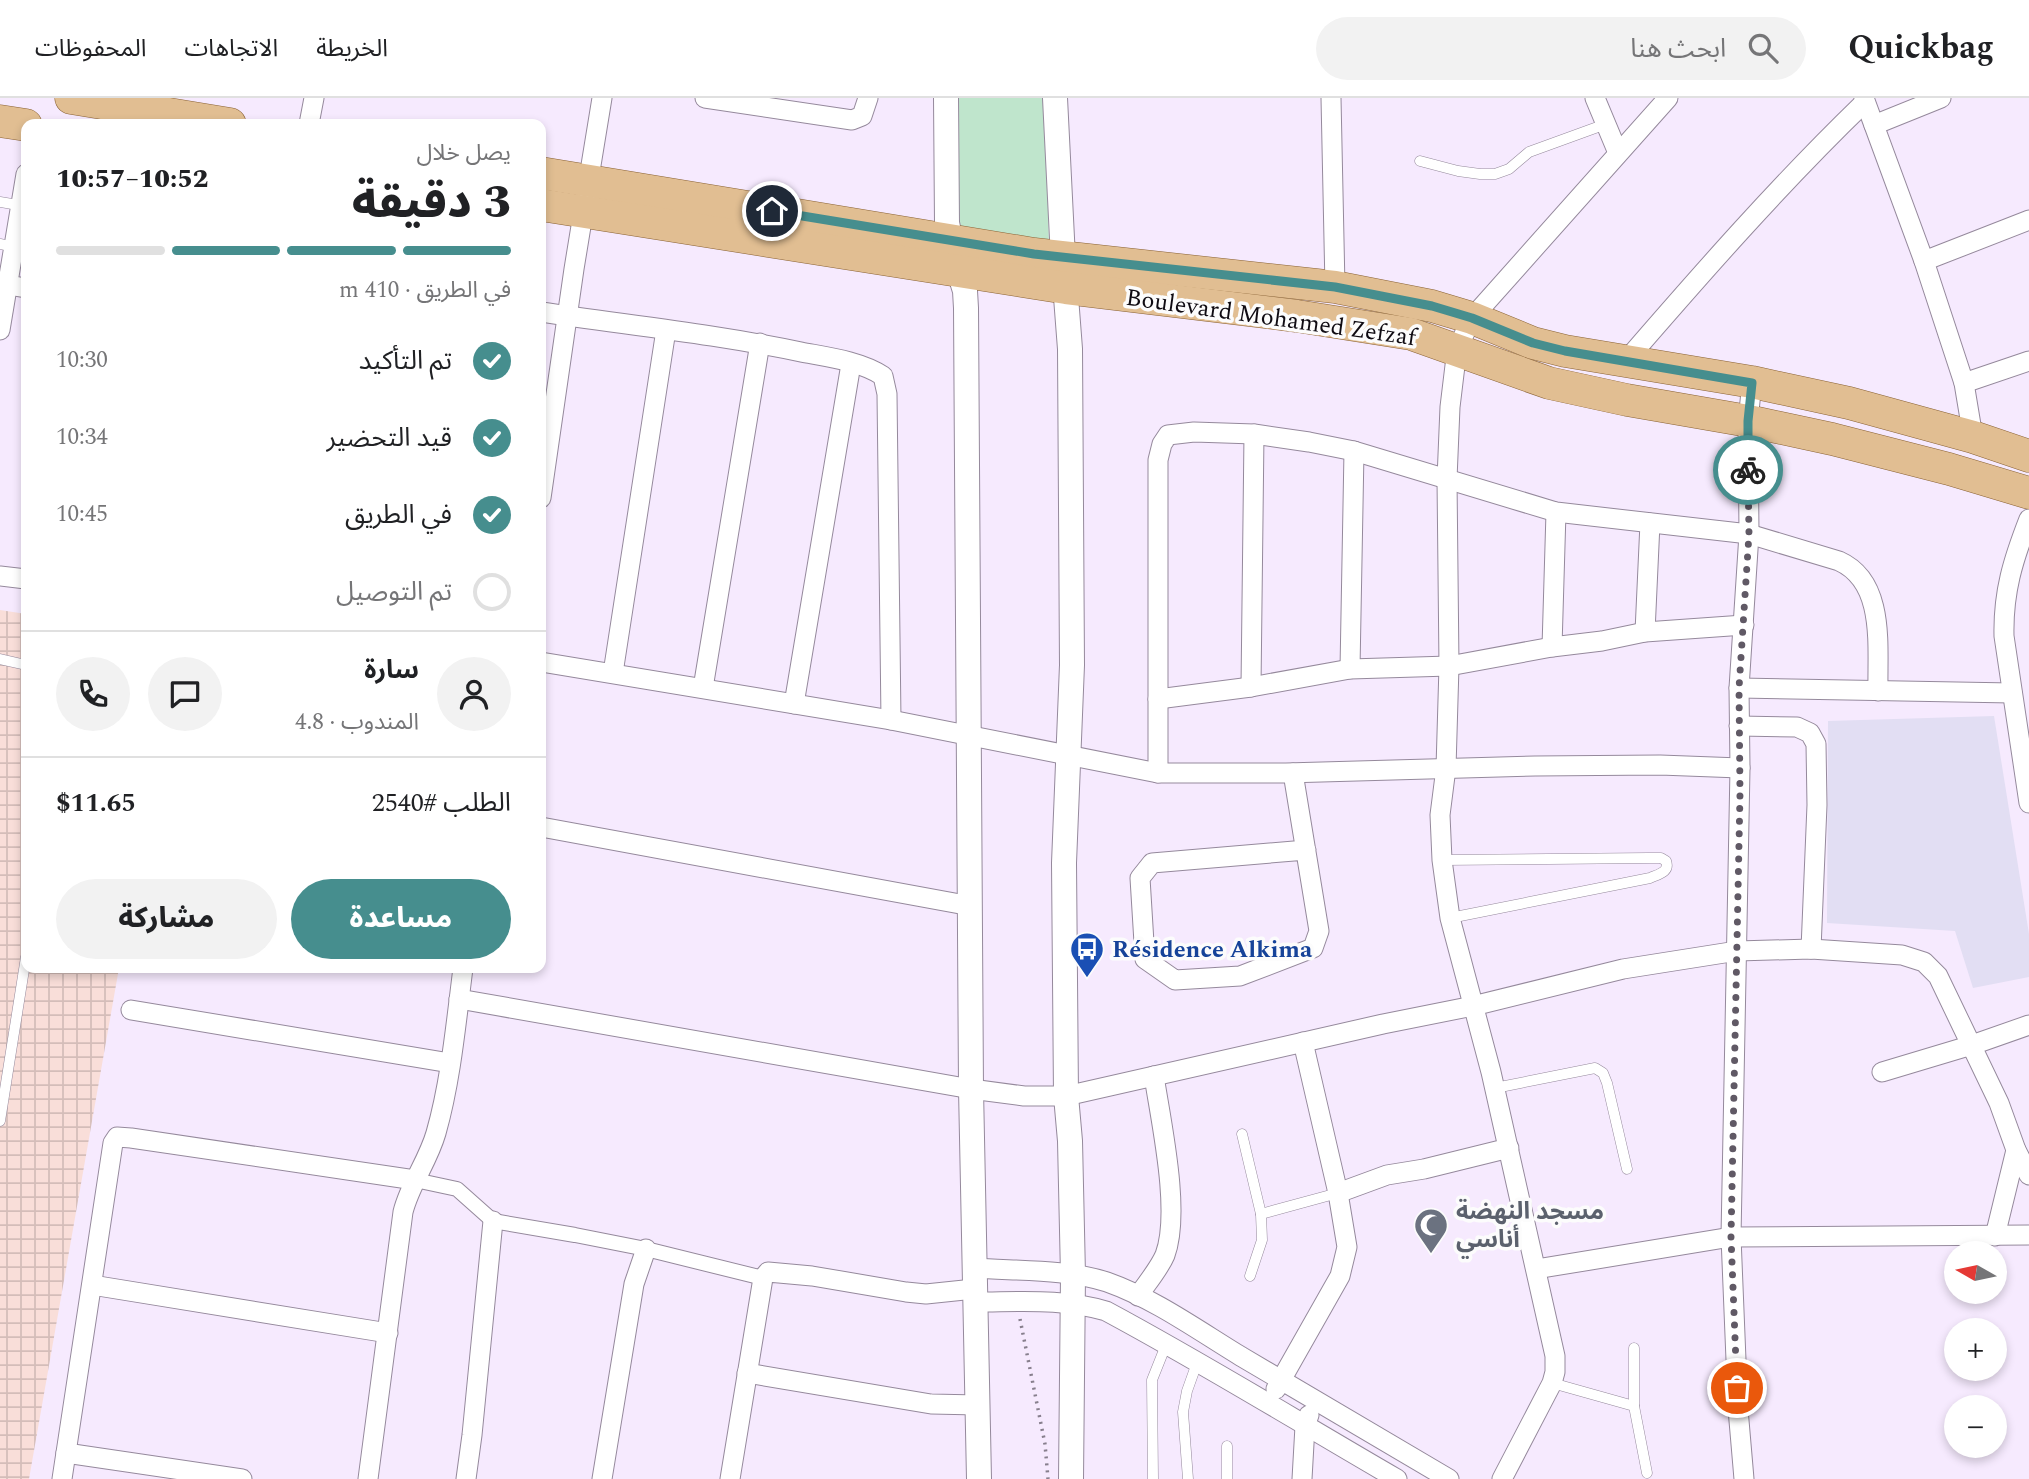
<!DOCTYPE html>
<html lang="ar">
<head>
<meta charset="utf-8">
<style>
  body { margin:0; font-family:Spectral,"Noto Sans Arabic",serif; background:#f2f2f2; color:#202124; direction:rtl; height:100vh; display:flex; flex-direction:column; font-size:26px; white-space:nowrap }
  * { box-sizing:border-box; margin:0 }
  p { font-size:23px; color:#757577 }
  .icon { flex:none; width:38px; height:38px; fill:none; stroke:currentColor; stroke-width:2; stroke-linecap:round; stroke-linejoin:round }
  .map { position:relative; flex:1; overflow:hidden; direction:ltr }
  .side { position:absolute; left:21px; top:21px; width:525px; height:854px; display:flex; flex-direction:column; background:#fff; border-radius:14px; box-shadow:0 4px 10px #0003; direction:rtl }
  .side>* { flex:none }
  .needle { width:46px; rotate:279deg }
  .tools { position:absolute; left:1944px; top:1143px; display:grid; gap:14px }
  .tools a { display:grid; place-items:center; width:63px; height:63px; border-radius:50%; background:#fff; box-shadow:0 4px 10px #0003; font-size:35px }
  .pin { position:absolute; display:grid; place-items:center; width:60px; height:60px; color:#fff; margin:-30px; border:4px solid #fff; border-radius:50%; box-shadow:0 2px 7px #0007 }
  .courier { position:absolute; display:grid; place-items:center; width:70px; height:70px; margin:-35px; border:5px solid #468e8e; border-radius:50%; background:#fff; color:#222; box-shadow:0 2px 9px #0007 }
  .overview em { font-style:normal; font-weight:800 }
  .overview div { display:flex; flex-direction:column-reverse }
  .overview { display:flex; align-items:center; justify-content:space-between; height:119px; padding:0 35px }
  h1 { font-size:46px; font-weight:800; line-height:52px }
  .bar { display:grid; grid-template-columns:repeat(4,1fr); gap:10px 7px; align-content:center; height:84px; padding:0 35px }
  .bar i { height:9px; border-radius:5px; background:#e0e0e0 }
  .bar .on { background:#468e8e }
  .bar p { grid-column:span 4 }
  .line { display:flex; align-items:center; gap:18px; padding:0 35px; border-top:2px solid #e0e0e0 }
  .line div { flex:1 }
  .round { display:grid; place-items:center; flex:none; width:74px; height:74px; border-radius:37px; background:#f2f2f2 }
  ol { padding:0 35px; list-style:none }
  li { display:flex; align-items:center; gap:21px; height:77px }
  li p { margin-inline-start:auto }
  li .icon { padding:7px; border-radius:50%; background:#468e8e; color:#fff; stroke-width:4 }
  li:last-child { color:#757577 }
  li i { width:38px; height:38px; border:4px solid #e0e0e0; border-radius:50% }
  .cta { display:flex; gap:14px; margin-top:auto; padding:14px 35px }
  .cta a { flex:1; height:80px; border-radius:42px; background:#468e8e; color:#fff; font-size:28px; font-weight:800; line-height:80px; text-align:center }
  .cta a+a { background:#f2f2f2; color:#202124 }
  header { display:flex; align-items:center; gap:42px; box-sizing:border-box; height:98px; padding:0 35px; background:#fff; border-bottom:2px solid #e0e0e0 }
  header strong { font-size:33px }
  nav { display:flex; gap:38px; margin-inline-start:auto; font-size:24px }
  .search { width:490px; height:63px; background:#f2f2f2; display:flex; align-items:center; gap:18px; box-sizing:border-box; padding:0 24px; border-radius:38px; color:#757577; font-size:26px }
  .map>svg:first-child { display:block }
  .industrial { fill:url(#industrial-grid) }
  .education { fill:#e2def3 }
  .green { fill:#bfe5cc }
  .lines { fill:none; stroke-linecap:round; stroke-linejoin:round }
  .service-casing { stroke:#95899c; stroke-width:11 }
  .pedestrian-casing { stroke:#95899c; stroke-width:16 }
  .minor-casing { stroke:#95899c; stroke-width:21 }
  .tertiary-casing { stroke:#95899c; stroke-width:26 }
  .primary-casing { stroke:#8a6336; stroke-width:33 }
  .path { stroke:#877f8d; stroke-width:3.5; stroke-dasharray:2 5; stroke-linecap:butt }
  .service { stroke:#fff; stroke-width:10 }
  .pedestrian { stroke:#fff; stroke-width:14 }
  .minor { stroke:#fff; stroke-width:19 }
  .tertiary { stroke:#fff; stroke-width:24 }
  .primary { stroke:#e1be92; stroke-width:32 }
  .done { stroke:#605965; stroke-width:7; stroke-dasharray:0 12.6 }
  .route { stroke:#468e8e; stroke-width:9 }
  .labels { text-anchor:middle; stroke-width:7; stroke-linejoin:round; paint-order:stroke }
  .street-label { font-size:24px; fill:#0f0b12; stroke:#fcfcfc }
  .transit-label { font-size:24px; font-weight:bold; fill:#164399; stroke:#fcfcfc; text-anchor:start }
  .worship-label { font-size:24px; font-weight:bold; fill:#5b616d; stroke:#fcfcfc; text-anchor:start }
</style>
</head>
<body>
<header>
<strong>Quickbag</strong>
<div class="search"><svg class="icon" aria-label="search" viewBox="0 0 24 24"><circle cx="10" cy="10" r="6"/><path d="M15 15l6 6"/></svg>ابحث هنا</div>
<nav><a>الخريطة</a><a>الاتجاهات</a><a>المحفوظات</a></nav>
</header>
<div class="map">
<svg width="2029" height="1381" viewBox="0 0 2029 1381">
  <defs>
    <pattern id="industrial-grid" width="8" height="8" patternUnits="userSpaceOnUse" patternTransform="scale(1.75)"><rect width="8" height="8" fill="#f9ded9"/><path d="M0 4h8M4 0v8" fill="none" stroke="#d4bdb9"/></pattern>
  </defs>
  <rect width="100%" height="100%" fill="#f6eafe"/>
  <!-- industrial -->
  <polygon class="industrial" points="0,512 26,516 26,870 119,870 29,1381 0,1381"/>
  <!-- education -->
  <polygon class="education" points="1994,618 2029,836 2029,879 1973,890 1955,833 1827,825 1828,623"/>
  <!-- green -->
  <polygon class="green" points="941,0 1047,0 1049,154 944,138"/>
  <g class="lines">
    <!-- service casing -->
    <g class="service-casing">
      <g id="service">
        <polyline points="1420,63 1458,73 1480,76 1495,76 1509,71 1529,54 1606,26"/>
        <polyline points="0,104 24,108"/>
        <polyline points="0,146 14,149"/>
        <polyline points="0,561 26,567"/>
        <path d="M1442 762 1649 760H1661L1666 763C1670 774 1659 776 1650 780L1450 820"/>
        <polyline points="1495,990 1595,970 1603,975 1607,985 1627,1071"/>
        <polyline points="0,1023 26,859"/>
        <polyline points="1242,1036 1261,1116 1262,1142 1250,1178"/>
        <polyline points="1261,1116 1338,1095"/>
        <polyline points="1552,1285 1634,1308 1647,1375"/>
        <polyline points="1634,1308 1634,1250"/>
        <polyline points="1227,1348 1227,1381"/>
        <polyline points="1153,1381 1152,1282 1166,1247"/>
        <polyline points="1188,1381 1183,1314 1187,1293 1197,1265"/>
      </g>
    </g>
    <!-- pedestrian casing -->
    <g class="pedestrian-casing">
      <polyline id="pedestrian" points="415,1082 457,1091 493,1123 575,1137 646,1151 763,1180"/>
    </g>
    <!-- minor casing -->
    <g class="minor-casing">
      <g id="minor">
        <polyline points="705,0 852,22 862,18 868,0"/>
        <polyline points="1331,0 1335,189"/>
        <polyline points="1595,0 1618,55"/>
        <polyline points="1864,0 1924,163 1964,285 1973,339"/>
        <polyline points="309,26 314,0"/>
        <polyline points="1874,27 1941,0"/>
        <polyline points="1924,163 2029,122"/>
        <polyline points="8,187 26,190"/>
        <path d="M541 214C627 227 715 236 801 254 827 259 860 263 883 278L887 296 891 622"/>
        <polyline points="0,232 26,76"/>
        <path d="M1625 264C1702 175 1780 86 1865 4"/>
        <polyline points="1964,285 2029,263"/>
        <polyline points="541,400 574,171 602,0"/>
        <path d="M2029 421C2013 462 2003 494 2004 538L2029 705"/>
        <polyline points="0,478 26,481"/>
        <polyline points="1645,534 1650,425"/>
        <polyline points="1552,549 1556,414"/>
        <polyline points="541,564 891,622 1158,675 1286,675 1535,668 1660,667 1740,670"/>
        <polyline points="1350,571 1354,353"/>
        <polyline points="613,575 666,232"/>
        <polyline points="1251,589 1254,336"/>
        <polyline points="703,590 760,245"/>
        <polyline points="1739,590 2012,595"/>
        <polyline points="1158,601 1251,589 1350,571 1449,568 1552,549 1602,543 1645,534 1744,527"/>
        <polyline points="794,606 851,266"/>
        <polyline points="1739,628 1797,629 1810,635 1816,646 1817,707 1811,851"/>
        <path d="M1158 675V362L1162 346 1168 337 1194 334 1254 336 1309 344 1354 353 1556 414 1749 436 1839 463C1886 484 1877 549 1878 593"/>
        <polyline points="1293,675 1319,833 1313,850 1240,878 1175,882 1145,861 1140,780 1152,765 1306,752"/>
        <polyline points="541,729 971,808"/>
        <polyline points="459,901 971,991 1024,998 1066,998 1383,926 1473,908 1623,871 1737,853 1811,851 1902,857 1924,864 1938,878 1999,1005 2016,1052 2029,1077"/>
        <polyline points="131,912 450,965"/>
        <polyline points="1882,974 1972,947 2029,927"/>
        <polyline points="1338,1095 1387,1077 1424,1071 1509,1050"/>
        <polyline points="1995,1138 2016,1052"/>
        <path d="M974 1170C1016 1173 1068 1171 1107 1184 1155 1201 1199 1233 1242 1259 1311 1300 1380 1341 1449 1381"/>
        <polyline points="1536,1171 1731,1139 2029,1137"/>
        <polyline points="92,1187 388,1235"/>
        <path d="M1138 1198C1147 1185 1159 1171 1165 1157 1181 1114 1161 1024 1154 978"/>
        <path d="M975 1204C1019 1204 1063 1200 1106 1213 1205 1266 1300 1325 1397 1381"/>
        <polyline points="747,1275 931,1306 978,1307"/>
        <polyline points="1276,1291 1340,1178 1347,1149 1338,1095 1303,944"/>
        <polyline points="66,1355 242,1381"/>
        <polyline points="62,1381 113,1045 117,1039 131,1040 415,1082"/>
        <path d="M368 1381 403 1114C410 1086 428 1063 436 1035 451 982 456 925 463 870"/>
        <polyline points="466,1381 472,1337 493,1123"/>
        <polyline points="602,1381 634,1186 646,1151"/>
        <polyline points="730,1381 763,1180 768,1174 812,1178 906,1194 926,1196 974,1191"/>
        <polyline points="1302,1381 1305,1328 1309,1317"/>
        <polyline points="1502,1381 1552,1285 1555,1274 1555,1258 1491,974 1450,820 1442,762 1440,717 1446,670 1449,568 1447,381 1450,309 1457,251 1472,220 1668,0"/>
        <polyline points="1744,1381 1738,1311 1731,1139 1740,670 1739,590 1749,436 1748,323 1752,284"/>
      </g>
    </g>
    <!-- tertiary casing -->
    <g class="tertiary-casing">
      <g id="tertiary">
        <polyline points="946,0 947,125 954,157 965,193 966,210 971,991 979,1381"/>
        <polyline points="1055,0 1063,160 1070,251 1072,567 1064,765 1066,998 1070,1043 1073,1177 1071,1381"/>
      </g>
    </g>
    <!-- primary casing -->
    <g class="primary-casing">
      <g id="primary">
        <polyline points="71,0 230,26"/>
        <polyline points="0,23 26,27"/>
        <polyline points="541,75 1034,156 1335,189 1432,208 1472,220 1533,245 1565,253 1752,284 1849,305 1973,339 2029,358"/>
        <polyline points="541,107 1066,190 1297,218 1411,236 1549,285 1627,302 1748,323 1832,341 1949,371 2029,395"/>
      </g>
    </g>
    <!-- path -->
    <polyline class="path" points="1020,1221 1045,1346 1048,1381"/>
    <!-- service -->
    <use href="#service" class="service"/>
    <!-- pedestrian -->
    <use href="#pedestrian" class="pedestrian"/>
    <!-- minor -->
    <use href="#minor" class="minor"/>
    <!-- tertiary -->
    <use href="#tertiary" class="tertiary"/>
    <!-- primary -->
    <use href="#primary" class="primary"/>
  </g>
  <g class="lines">
    <!-- done -->
    <polyline class="done" points="1737,1290 1731,1139 1740,696 1739,590 1749,436 1748,372"/>
    <!-- route -->
    <polyline class="route" points="772,113 1034,156 1335,189 1432,208 1472,220 1533,245 1565,253 1752,285 1748,323 1748,372"/>
  </g>
  <!-- icons -->
  <defs>
    <g id="bus-pin" transform="scale(1.75)"><path d="M0 17L-7.5 6A9.5 9.5 0 1 1 7.5 6Z" fill="#1a4fb4" stroke="#fcfcfc"/><path d="M-5-6H5V4H4V6H2V4H-2V6H-4V4H-5ZM-3.5-4V0h7V-4ZM-3.5 1.2v1.5H-2V1.2ZM2 1.2v1.5H3.5V1.2Z" fill="#fff"/></g>
    <g id="mosque-pin" transform="scale(1.75)"><path d="M0 17L-7.5 6A9.5 9.5 0 1 1 7.5 6Z" fill="#6b7280" stroke="#fcfcfc"/><path d="M3.5-4.9A6 6 0 1 0 3.5 4.9A5 5 0 1 1 3.5-4.9Z" fill="#fff"/></g>
  </defs>
  <g fill-rule="evenodd">
    <use href="#bus-pin" x="1087" y="851"/>
    <use href="#mosque-pin" x="1431" y="1127"/>
  </g>
  <g class="labels">
    <!-- street labels -->
    <g class="street-label">
      <text transform="translate(1271 219) rotate(8)" y="8">Boulevard Mohamed Zefzaf</text>
    </g>
    <!-- transit labels -->
    <g class="transit-label">
      <text x="1112" y="859">Résidence Alkima</text>
    </g>
    <!-- worship labels -->
    <g class="worship-label">
      <text x="1456" y="1121">مسجد النهضة<tspan x="1456" dy="28">أناسي</tspan></text>
    </g>
  </g>
</svg>
<div class="tools">
<a><svg class="needle" viewBox="-14 -14 28 28"><path d="M0-13l5 13h-10z" fill="#e53935"/><path d="M0 13l5-13h-10z" fill="#757577"/></svg></a>
<a>+</a>
<a>−</a>
</div>
<div class="pin" style="left:1737px;top:1290px;background:#ea580c"><svg class="icon" aria-label="bag" viewBox="0 0 24 24"><path d="M5 8h14l-1 12H6zM9 8a3 3 0 0 1 6 0"/></svg></div>
<div class="pin" style="left:772px;top:113px;background:#1f2937"><svg class="icon" aria-label="home" viewBox="0 0 24 24"><path d="M3 11l9-7 9 7M6 9v11h12V9"/></svg></div>
<div class="courier" style="left:1748px;top:372px"><svg class="icon" aria-label="bike" viewBox="0 0 24 24"><circle cx="6" cy="16" r="4"/><circle cx="18" cy="16" r="4"/><path d="M6 16l4-8h5l3 8M10 8l3 8H6M13 5h3"/></svg></div>
<section class="side">
<div class="overview"><div><h1>3 دقيقة</h1><p>يصل خلال</p></div><em>10:52–10:57</em></div>
<div class="bar"><i class="on"></i><i class="on"></i><i class="on"></i><i></i><p>في الطريق · 410 m</p></div>
<ol>
<li><svg class="icon" aria-label="check" viewBox="0 0 24 24"><path d="M5 12l5 5 9-10"/></svg>تم التأكيد<p>10:30</p></li>
<li><svg class="icon" aria-label="check" viewBox="0 0 24 24"><path d="M5 12l5 5 9-10"/></svg>قيد التحضير<p>10:34</p></li>
<li><svg class="icon" aria-label="check" viewBox="0 0 24 24"><path d="M5 12l5 5 9-10"/></svg>في الطريق<p>10:45</p></li>
<li><i></i>تم التوصيل</li>
</ol>
<div class="line" style="height:126px"><a class="round"><svg class="icon" aria-label="person" viewBox="0 0 24 24"><circle cx="12" cy="8" r="4"/><path d="M4 21q1-7 8-7t8 7"/></svg></a><div><b>سارة</b><p>المندوب · 4.8</p></div><a class="round"><svg class="icon" aria-label="chat" viewBox="0 0 24 24"><path d="M4 5h16v11H9l-5 4z"/></svg></a><a class="round"><svg class="icon" aria-label="phone" viewBox="0 0 24 24"><path d="M5 4h4l2 5-3 2q2 4 5 5l2-3 5 2v4C11 20 4 13 5 4z"/></svg></a></div>
<div class="line" style="height:91px"><div>الطلب #2540</div><b>$11.65</b></div>
<div class="cta"><a>مساعدة</a><a>مشاركة</a></div>
</section>
</div>
</body>
</html>
